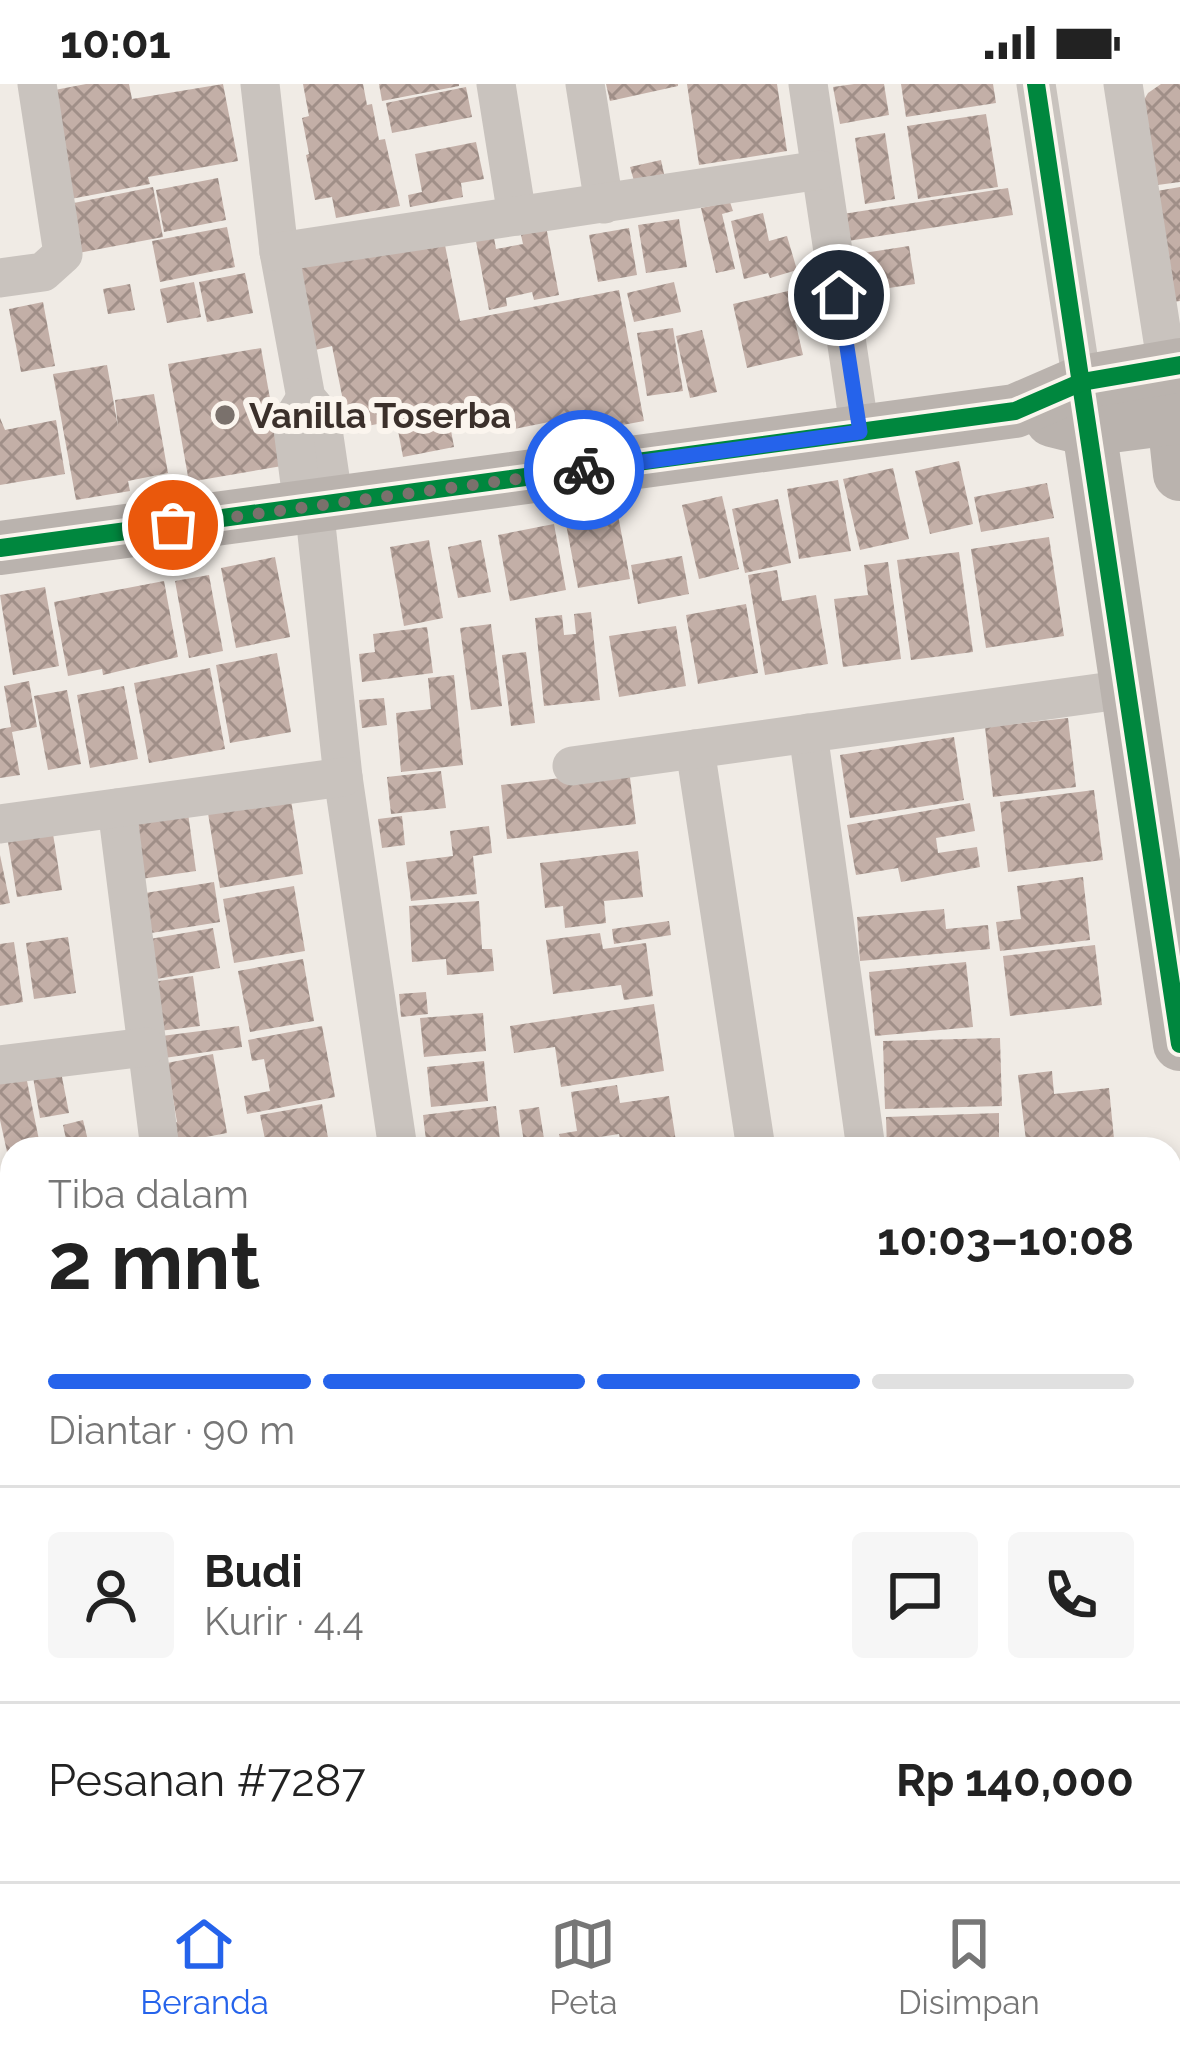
<!DOCTYPE html>
<html lang="id">
<head>
<meta charset="utf-8">
<style>
  body { margin:0; font-family:Raleway,sans-serif; background:#f6f6f6; color:#222; height:100vh; display:flex; flex-direction:column; font-size:45px; white-space:nowrap }
  * { box-sizing:border-box; margin:0 }
  p { font-size:39px; color:#767676 }
  .icon { flex:none; width:66px; height:66px; fill:none; stroke:currentColor; stroke-width:2; stroke-linecap:round; stroke-linejoin:round }
  .map { position:relative; flex:1; overflow:hidden }
  .panel { position:absolute; left:0px; top:1053px; width:1182px; height:744px; display:flex; flex-direction:column; background:#fff; border-radius:36px 36px 0 0; box-shadow:0 6px 18px #0003 }
  .panel>* { flex:none }
  .pin { position:absolute; display:grid; place-items:center; width:102px; height:102px; color:#fff; margin:-51px; border:6px solid #fff; border-radius:50%; box-shadow:0 3px 12px #0007 }
  .courier { position:absolute; display:grid; place-items:center; width:120px; height:120px; margin:-60px; border:9px solid #2563eb; border-radius:50%; background:#fff; color:#222; box-shadow:0 3px 15px #0007 }
  .overview em { font-style:normal; font-weight:700 }
  .overview div { display:flex; flex-direction:column-reverse }
  .overview { display:flex; align-items:center; justify-content:space-between; height:204px; padding:0 48px }
  h1 { font-size:78px; font-weight:700; line-height:90px }
  .bar { display:grid; grid-template-columns:repeat(4,1fr); gap:18px 12px; align-content:center; height:144px; padding:0 48px }
  .bar i { height:15px; border-radius:9px; background:#e0e0e0 }
  .bar .selected { background:#2563eb }
  .bar p { grid-column:span 4 }
  .line { display:flex; align-items:center; gap:30px; padding:0 48px; border-top:3px solid #e0e0e0 }
  .line div { flex:1 }
  .round { display:grid; place-items:center; flex:none; width:126px; height:126px; border-radius:12px; background:#f6f6f6 }
  .status { display:flex; justify-content:space-between; align-items:center; height:84px; padding:0 60px; background:#fff; direction:ltr }
  .status svg { height:33px; fill:currentColor }
  .tab-bar { display:flex; justify-content:space-around; align-items:center; height:168px; border-top:3px solid #e0e0e0; background:#fff; font-size:33px; color:#767676 }
  .tab-bar a { display:grid; justify-items:center; gap:6px }
  .tab-bar .selected { color:#2563eb }
  .map>svg:first-child { display:block }
  .building { fill:url(#building-cross-hatch) }
  .lines { fill:none; stroke-linecap:round; stroke-linejoin:round }
  .street { stroke:#c9c3be; stroke-width:39 }
  .secondary { stroke:#bab3ae; stroke-width:54 }
  .cycleway-casing { stroke:#fbf5ee; stroke-width:26 }
  .cycleway { stroke:#00873e; stroke-width:18 }
  .done { stroke:#7a716c; stroke-width:12; stroke-dasharray:0 21.6 }
  .route { stroke:#2563eb; stroke-width:15 }
  .poi-dot { fill:#7a716c; stroke:#fbf5ee; stroke-width:4.5 }
  .labels { text-anchor:middle; stroke-width:12; stroke-linejoin:round; paint-order:stroke }
  .poi-label { font-size:36px; font-weight:bold; fill:#3b302b; stroke:#fbf5ee; text-anchor:start }
</style>
</head>
<body>
<div class="status"><b>10:01</b><svg viewBox="0 0 49 12"><path d="M0 12V9h3v3zM5 12V6h3v6zM10 12V3h3v9zM15 12V0h3v12zM26 1h20v11H26zM47 4h2v5h-2z"/></svg></div>
<div class="map">
<svg width="1180" height="1797" viewBox="0 0 1180 1797">
  <defs>
    <pattern id="building-cross-hatch" width="8" height="8" patternUnits="userSpaceOnUse" patternTransform="scale(3)"><rect width="8" height="8" fill="#c3afa7"/><path d="M0 0l8 8M0 8l8-8" fill="none" stroke="#a08f88"/></pattern>
  </defs>
  <rect width="100%" height="100%" fill="#f0ebe5"/>
  <!-- building -->
  <g class="building">
    <polygon points="86,0 129,0 132,15 223,0 238,77 148,93 150,100 60,117 39,9"/>
    <polygon points="303,0 363,0 367,21 372,20 379,56 385,55 400,122 336,134 332,113 315,116 306,71 309,70 302,34 309,32"/>
    <polygon points="379,0 459,0 459,2 382,17"/>
    <polygon points="606,0 678,0 678,2 610,17"/>
    <polygon points="687,0 777,0 787,67 699,81"/>
    <polygon points="854,0 884,0 889,31 840,40 833,3"/>
    <polygon points="901,0 993,0 996,19 906,33"/>
    <polygon points="1161,0 1180,0 1180,98 1150,102 1141,21 1148,9"/>
    <polygon points="466,3 472,33 392,49 386,19"/>
    <polygon points="986,30 998,103 918,115 907,42"/>
    <polygon points="885,49 895,115 865,120 855,54"/>
    <polygon points="476,58 484,95 461,99 463,113 410,123 408,111 422,108 415,70"/>
    <polygon points="661,76 664,90 634,97 630,83"/>
    <polygon points="218,94 226,136 164,148 156,106"/>
    <polygon points="153,103 163,153 73,170 64,121"/>
    <polygon points="1180,103 1180,217 1172,218 1157,107"/>
    <polygon points="1008,104 1013,131 848,157 843,130"/>
    <polygon points="730,118 733,127 722,130 735,185 716,189 701,124"/>
    <polygon points="763,129 769,157 787,152 797,186 770,194 768,189 744,195 731,137"/>
    <polygon points="679,135 687,183 646,189 638,141"/>
    <polygon points="545,137 559,211 534,216 532,208 506,214 507,222 489,226 475,152 493,148 496,165 523,160 519,142"/>
    <polygon points="227,143 235,183 160,198 152,157"/>
    <polygon points="629,144 637,191 598,198 589,151"/>
    <polygon points="444,156 460,237 619,206 644,337 552,354 549,338 494,349 491,333 450,341 454,363 403,373 396,336 349,346 332,262 315,266 299,184"/>
    <polygon points="909,162 915,200 850,210 844,172"/>
    <polygon points="245,189 253,229 207,238 199,198"/>
    <polygon points="194,198 201,233 167,239 160,205"/>
    <polygon points="674,198 681,228 634,238 627,209"/>
    <polygon points="130,200 135,226 108,230 103,205"/>
    <polygon points="788,207 803,271 747,284 733,220"/>
    <polygon points="43,218 55,282 21,288 9,225"/>
    <polygon points="673,244 683,307 647,312 637,249"/>
    <polygon points="702,246 717,308 690,314 676,252"/>
    <polygon points="261,264 282,382 189,398 168,280"/>
    <polygon points="107,281 118,343 115,316 154,310 168,389 128,397 130,407 76,416 53,290"/>
    <polygon points="0,334 5,346 56,336 65,390 0,401"/>
    <polygon points="959,377 973,440 930,450 915,387"/>
    <polygon points="893,384 909,455 860,466 843,395"/>
    <polygon points="838,396 851,467 799,475 787,405"/>
    <polygon points="1047,399 1054,434 981,448 974,413"/>
    <polygon points="722,412 739,485 699,495 682,421"/>
    <polygon points="778,415 791,479 745,489 732,425"/>
    <polygon points="618,431 630,495 578,504 566,440"/>
    <polygon points="554,440 566,506 510,517 498,451"/>
    <polygon points="1049,453 1064,552 986,564 971,465"/>
    <polygon points="429,456 443,534 404,542 390,463"/>
    <polygon points="481,456 491,508 458,514 448,463"/>
    <polygon points="959,468 973,568 911,576 897,476"/>
    <polygon points="682,472 689,510 638,520 631,481"/>
    <polygon points="275,473 290,553 236,564 221,484"/>
    <polygon points="888,478 901,575 843,583 834,515 868,511 864,481"/>
    <polygon points="777,486 782,517 816,511 828,580 765,591 748,491"/>
    <polygon points="209,491 223,567 189,574 175,497"/>
    <polygon points="164,497 178,573 103,591 102,585 68,592 54,518"/>
    <polygon points="45,503 59,582 13,591 0,511"/>
    <polygon points="746,520 758,589 698,600 686,531"/>
    <polygon points="591,528 600,616 544,622 535,534 562,531 564,551 576,550 574,530"/>
    <polygon points="491,540 502,622 471,626 460,544"/>
    <polygon points="676,542 686,602 619,613 609,552"/>
    <polygon points="427,543 433,589 362,598 359,570 375,568 373,550"/>
    <polygon points="526,568 535,639 511,642 502,571"/>
    <polygon points="277,569 291,648 230,659 216,581"/>
    <polygon points="210,584 225,665 149,679 134,599"/>
    <polygon points="454,591 463,681 401,688 396,629 431,625 428,594"/>
    <polygon points="29,597 37,643 12,648 20,691 0,694 0,645 11,643 4,602"/>
    <polygon points="124,602 138,675 90,684 77,611"/>
    <polygon points="67,606 81,680 48,686 34,612"/>
    <polygon points="384,614 387,641 362,644 359,616"/>
    <polygon points="1068,634 1076,703 993,713 985,643"/>
    <polygon points="954,653 964,716 850,734 840,671"/>
    <polygon points="629,686 636,740 507,755 501,701"/>
    <polygon points="441,687 446,724 391,730 387,693"/>
    <polygon points="1094,706 1103,776 1008,788 1000,718"/>
    <polygon points="290,710 303,790 220,804 207,723"/>
    <polygon points="970,719 975,747 936,754 938,769 977,763 980,783 901,798 898,784 856,791 847,741"/>
    <polygon points="188,729 196,787 134,796 126,738"/>
    <polygon points="402,732 405,761 382,764 378,735"/>
    <polygon points="489,742 492,769 473,772 477,810 411,817 406,778 453,772 450,747"/>
    <polygon points="53,750 62,806 17,813 8,758"/>
    <polygon points="638,767 643,813 604,817 606,839 565,844 563,822 545,824 540,779"/>
    <polygon points="0,771 10,819 0,821"/>
    <polygon points="1083,793 1090,856 1000,867 996,838 1021,835 1017,802"/>
    <polygon points="214,798 220,838 145,850 139,810"/>
    <polygon points="294,802 305,867 234,879 223,815"/>
    <polygon points="479,817 482,865 492,865 494,887 447,891 446,875 412,878 409,822"/>
    <polygon points="944,825 946,845 988,841 990,865 860,877 857,833"/>
    <polygon points="669,837 671,851 614,860 612,845"/>
    <polygon points="213,844 220,884 151,896 144,856"/>
    <polygon points="600,849 603,865 646,859 653,912 624,916 621,901 553,910 546,856"/>
    <polygon points="68,853 76,909 34,915 26,859"/>
    <polygon points="14,858 23,918 0,922 0,860"/>
    <polygon points="1095,861 1102,921 1010,932 1003,872"/>
    <polygon points="303,875 314,937 250,948 238,887"/>
    <polygon points="966,878 973,943 875,952 869,888"/>
    <polygon points="193,892 200,942 151,948 145,899"/>
    <polygon points="426,908 428,930 401,933 399,910"/>
    <polygon points="654,920 664,987 561,1003 555,963 514,969 510,942"/>
    <polygon points="483,929 486,967 424,973 420,934"/>
    <polygon points="239,942 242,963 157,975 154,953"/>
    <polygon points="322,942 335,1013 247,1030 244,1012 270,1007 264,975 252,977 248,956"/>
    <polygon points="1000,954 1002,1022 885,1025 883,957"/>
    <polygon points="213,970 227,1049 164,1061 160,1041 177,1038 167,979"/>
    <polygon points="484,977 488,1017 431,1023 427,983"/>
    <polygon points="1052,987 1054,1010 1109,1004 1115,1065 1027,1065 1018,991"/>
    <polygon points="61,988 69,1029 40,1034 33,993"/>
    <polygon points="26,992 40,1061 7,1068 0,1036 0,997"/>
    <polygon points="617,1001 620,1019 669,1012 677,1064 622,1065 619,1050 587,1055 589,1065 525,1065 519,1026 539,1023 545,1061 561,1059 559,1050 577,1047 571,1008"/>
    <polygon points="322,1020 330,1065 267,1065 260,1031"/>
    <polygon points="496,1022 501,1065 427,1065 423,1031"/>
    <polygon points="999,1029 999,1065 887,1065 886,1033"/>
    <polygon points="83,1036 90,1065 68,1065 63,1041"/>
    <polygon points="0,1126 8,1157 0,1158"/>
    <polygon points="12,1233 12,1333 0,1334 0,1235"/>
    <polygon points="1178,1516 1180,1594 1170,1595 1170,1517"/>
    <polygon points="0,1547 10,1547 11,1600 0,1600"/>
    <polygon points="1180,1605 1180,1699 1170,1701 1170,1607"/>
    <polygon points="12,1748 12,1785 30,1788 0,1792 0,1749"/>
    <polygon points="1180,1778 1180,1797 1130,1797 1128,1785 1170,1785"/>
    <polygon points="81,1785 131,1785 134,1797 76,1797 74,1787"/>
    <polygon points="242,1785 245,1797 224,1797 222,1787"/>
    <polygon points="324,1785 334,1785 337,1797 313,1797 311,1788"/>
    <polygon points="301,1787 304,1797 285,1797 284,1791"/>
  </g>
  <g class="lines">
    <!-- street -->
    <g class="street">
      <polyline points="260,0 279,168 306,314 321,332 334,420"/>
      <polyline points="496,0 517,132"/>
      <polyline points="585,0 604,120"/>
      <polyline points="808,0 860,348"/>
      <polyline points="1036,0 1082,298"/>
      <polyline points="1123,0 1167,283"/>
      <polyline points="279,168 820,86"/>
      <polyline points="0,194 43,188 63,170 37,0"/>
      <polyline points="314,422 343,693 398,1065"/>
      <polyline points="303,423 292,337 306,314"/>
      <polyline points="808,649 866,1065"/>
      <polyline points="695,665 756,1065"/>
      <polyline points="572,682 1127,605"/>
      <polyline points="117,724 160,1065"/>
      <polyline points="0,740 343,693"/>
      <polyline points="0,981 146,963"/>
      <polyline points="0,1192 12,1190"/>
      <polyline points="1170,1192 1180,1191"/>
      <polyline points="0,1414 12,1412"/>
      <polyline points="1170,1497 1180,1496"/>
      <polyline points="0,1651 12,1650"/>
      <polyline points="0,1691 12,1690"/>
      <polyline points="1170,1766 1180,1765"/>
      <polyline points="56,1785 57,1797"/>
      <polyline points="661,1797 665,1785"/>
      <polyline points="929,1797 1028,1785"/>
    </g>
    <!-- secondary -->
    <g class="secondary">
      <polyline points="1170,297 1180,390"/>
      <polyline points="1082,298 1180,960"/>
      <polyline points="1052,336 1088,345 1180,333"/>
      <polyline points="0,464 1015,327 1082,298 1180,281"/>
    </g>
    <!-- cycleway casing -->
    <g class="cycleway-casing">
      <g id="cycleway">
        <polyline points="1036,0 1180,960"/>
        <polyline points="0,464 1015,327 1082,298 1180,281"/>
      </g>
    </g>
    <!-- cycleway -->
    <use href="#cycleway" class="cycleway"/>
  </g>
  <g class="lines">
    <!-- done -->
    <polyline class="done" points="173,441 584,386"/>
    <!-- route -->
    <polyline class="route" points="584,386 860,348 839,211"/>
  </g>
  <!-- markers -->
  <circle class="poi-dot" cx="225" cy="331" r="12"/>
  <g class="labels">
    <!-- poi labels -->
    <g class="poi-label">
      <text x="249" y="344">Vanilla Toserba</text>
    </g>
  </g>
</svg>
<div class="pin" style="left:173px;top:441px;background:#ea580c"><svg class="icon" aria-label="bag" viewBox="0 0 24 24"><path d="M5 8h14l-1 12H6zM9 8a3 3 0 0 1 6 0"/></svg></div>
<div class="pin" style="left:839px;top:211px;background:#1f2937"><svg class="icon" aria-label="home" viewBox="0 0 24 24"><path d="M3 11l9-7 9 7M6 9v11h12V9"/></svg></div>
<div class="courier" style="left:584px;top:386px"><svg class="icon" aria-label="bike" viewBox="0 0 24 24"><circle cx="6" cy="16" r="4"/><circle cx="18" cy="16" r="4"/><path d="M6 16l4-8h5l3 8M10 8l3 8H6M13 5h3"/></svg></div>
<section class="panel">
<div class="overview"><div><h1>2 mnt</h1><p>Tiba dalam</p></div><em>10:03–10:08</em></div>
<div class="bar"><i class="selected"></i><i class="selected"></i><i class="selected"></i><i></i><p>Diantar · 90 m</p></div>
<div class="line" style="height:216px"><a class="round"><svg class="icon" aria-label="person" viewBox="0 0 24 24"><circle cx="12" cy="8" r="4"/><path d="M4 21q1-7 8-7t8 7"/></svg></a><div><b>Budi</b><p>Kurir · 4.4</p></div><a class="round"><svg class="icon" aria-label="chat" viewBox="0 0 24 24"><path d="M4 5h16v11H9l-5 4z"/></svg></a><a class="round"><svg class="icon" aria-label="phone" viewBox="0 0 24 24"><path d="M5 4h4l2 5-3 2q2 4 5 5l2-3 5 2v4C11 20 4 13 5 4z"/></svg></a></div>
<div class="line" style="height:156px"><div>Pesanan #7287</div><b>Rp 140,000</b></div>
</section>
</div>
<nav class="tab-bar">
<a class="selected"><svg class="icon" aria-label="home" viewBox="0 0 24 24"><path d="M3 11l9-7 9 7M6 9v11h12V9"/></svg>Beranda</a>
<a><svg class="icon" aria-label="map" viewBox="0 0 24 24"><path d="M3 6l6-2 6 2 6-2v14l-6 2-6-2-6 2zM9 4v14M15 6v14"/></svg>Peta</a>
<a><svg class="icon" aria-label="saved" viewBox="0 0 24 24"><path d="M7 4h10v16l-5-4-5 4z"/></svg>Disimpan</a>
</nav>
</body>
</html>
